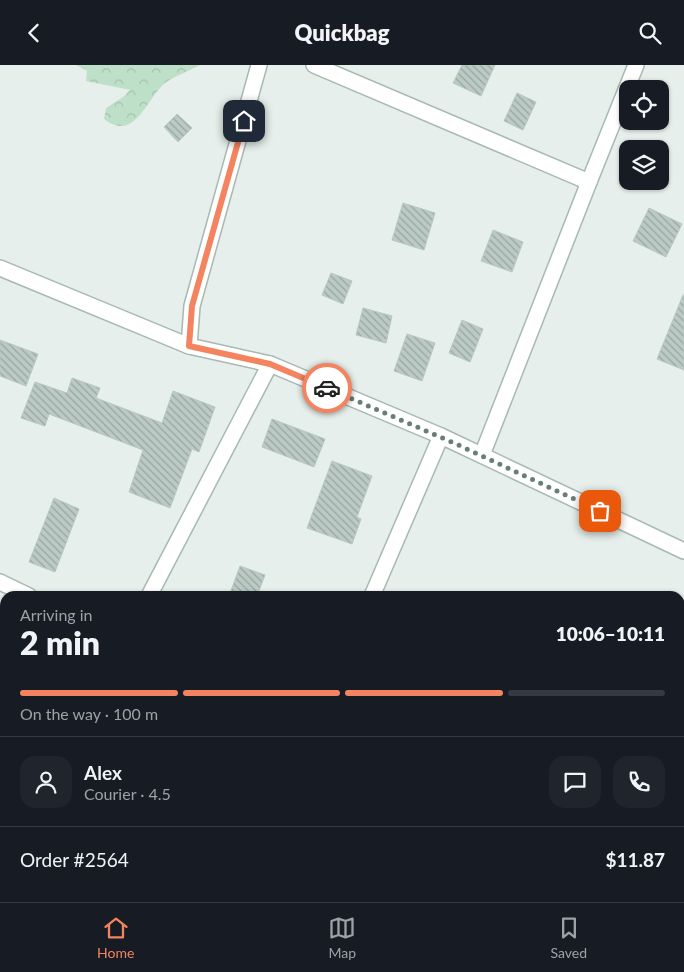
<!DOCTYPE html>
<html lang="en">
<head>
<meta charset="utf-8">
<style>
  body { margin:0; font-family:Lato,sans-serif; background:#20242c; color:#f1f3f6; height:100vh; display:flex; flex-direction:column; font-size:19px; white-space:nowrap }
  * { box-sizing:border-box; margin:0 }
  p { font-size:16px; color:#9ea1a6 }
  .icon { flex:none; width:28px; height:28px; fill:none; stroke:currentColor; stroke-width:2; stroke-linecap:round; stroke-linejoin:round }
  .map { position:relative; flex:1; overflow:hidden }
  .details { position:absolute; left:0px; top:526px; width:685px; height:311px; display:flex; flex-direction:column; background:#171b24; border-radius:15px 15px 0 0; box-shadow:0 1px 4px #0004 }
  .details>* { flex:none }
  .tools { position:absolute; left:619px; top:15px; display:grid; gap:10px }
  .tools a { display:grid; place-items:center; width:50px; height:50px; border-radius:10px; background:#171b24; box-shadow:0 1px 4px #0004; font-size:25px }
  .pin { position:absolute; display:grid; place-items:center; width:42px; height:42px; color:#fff; margin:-21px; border-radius:10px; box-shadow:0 2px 8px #0006 }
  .courier { position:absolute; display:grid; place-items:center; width:50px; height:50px; margin:-25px; border:4px solid #f4845f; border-radius:50%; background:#fff; color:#222; box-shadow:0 1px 6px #0007 }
  .summary em { font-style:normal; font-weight:800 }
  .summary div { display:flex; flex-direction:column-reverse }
  .summary { display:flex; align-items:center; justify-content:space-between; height:85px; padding:0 20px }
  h1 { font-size:32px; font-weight:800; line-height:38px }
  .bar { display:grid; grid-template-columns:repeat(4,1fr); gap:8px 5px; align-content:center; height:60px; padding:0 20px }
  .bar i { height:6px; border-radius:4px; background:#363941 }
  .bar .on { background:#f4845f }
  .bar p { grid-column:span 4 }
  .line { display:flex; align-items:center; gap:12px; padding:0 20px; border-top:1px solid #363941 }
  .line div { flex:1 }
  .round { display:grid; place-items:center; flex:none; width:52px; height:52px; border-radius:15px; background:#20242c }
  header { display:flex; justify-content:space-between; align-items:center; height:65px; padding:0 20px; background:#171b24; font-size:22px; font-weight:800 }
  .dock { display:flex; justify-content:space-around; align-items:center; height:70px; border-top:1px solid #363941; background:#171b24; font-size:14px; color:#9ea1a6 }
  .dock a { display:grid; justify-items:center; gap:2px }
  .dock .on { color:#f4845f }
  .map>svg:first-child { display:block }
  .forest { fill:url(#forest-crowns) }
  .building { fill:url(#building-back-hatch); stroke:#b8c9c2 }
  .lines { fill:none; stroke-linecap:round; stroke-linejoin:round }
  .minor-casing { stroke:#a8b8b2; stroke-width:18 }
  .minor { stroke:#fff; stroke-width:15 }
  .done { stroke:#687f78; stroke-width:5; stroke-dasharray:0 9 }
  .route { stroke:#f4845f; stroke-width:6 }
</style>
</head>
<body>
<header><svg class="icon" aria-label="back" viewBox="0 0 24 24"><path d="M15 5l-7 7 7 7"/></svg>Quickbag<svg class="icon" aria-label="search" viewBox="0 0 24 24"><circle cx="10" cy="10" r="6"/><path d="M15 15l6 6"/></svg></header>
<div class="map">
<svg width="684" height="837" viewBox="0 0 684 837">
  <defs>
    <pattern id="forest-crowns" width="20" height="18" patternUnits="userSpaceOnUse" patternTransform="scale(1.25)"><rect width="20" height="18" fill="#bfe0c8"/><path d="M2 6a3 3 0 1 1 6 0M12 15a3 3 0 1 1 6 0" fill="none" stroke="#a4c1ad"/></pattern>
    <pattern id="building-back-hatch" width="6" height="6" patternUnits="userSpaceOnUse" patternTransform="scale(1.25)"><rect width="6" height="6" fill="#bbcac4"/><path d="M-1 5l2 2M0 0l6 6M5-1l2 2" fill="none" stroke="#98a6a0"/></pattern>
  </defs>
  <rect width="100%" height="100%" fill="#e6efeb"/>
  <!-- forest -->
  <path class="forest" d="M76 0H200C189 6 175 11 165 18 146 34 135 78 104 54L106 43 123 32 130 25 86 16 87 6Z"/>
  <!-- building -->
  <g class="building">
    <polygon points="462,0 495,0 481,31 453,18"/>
    <polygon points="517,28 536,37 523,65 504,56"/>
    <polygon points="177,49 192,63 178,77 164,62"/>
    <polygon points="403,138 435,148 424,185 392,175"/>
    <polygon points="649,143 682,159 666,192 633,176"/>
    <polygon points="493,165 523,177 512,207 481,196"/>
    <polygon points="331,208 352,216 343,239 322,230"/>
    <polygon points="683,230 684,230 684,305 657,294"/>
    <polygon points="363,243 392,251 386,278 356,270"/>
    <polygon points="462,255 483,264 470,297 449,288"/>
    <polygon points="407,269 435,278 422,316 394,306"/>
    <polygon points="0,275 38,289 26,321 0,311"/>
    <polygon points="72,313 100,323 96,333 162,358 173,326 215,342 199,387 192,384 170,443 129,427 143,385 49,349 45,361 21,353 35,317 67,328"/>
    <polygon points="272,354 325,374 314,402 262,382"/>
    <polygon points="332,396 372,411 357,452 361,454 352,479 307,463"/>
    <polygon points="54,433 79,444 55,507 29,497"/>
    <polygon points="240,501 265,510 257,531 229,531"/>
  </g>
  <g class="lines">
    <!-- minor casing -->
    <g class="minor-casing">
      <g id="minor">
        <polyline points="259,0 192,241 189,281 270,299 441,371 684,486"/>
        <polyline points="314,0 589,117"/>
        <polyline points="0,203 189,281"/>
        <polyline points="482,390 589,117 636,0"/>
        <polyline points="0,517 29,531"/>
        <polyline points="149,531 270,299"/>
        <polyline points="372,531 441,371"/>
        <polyline points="680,578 684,570"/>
        <polyline points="0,808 5,799"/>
        <polyline points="48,832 57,837"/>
        <polyline points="554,837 556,832"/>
      </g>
    </g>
    <!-- minor -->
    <use href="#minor" class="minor"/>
  </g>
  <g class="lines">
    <!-- done -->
    <polyline class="done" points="327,323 454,378 600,446"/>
    <!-- route -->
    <polyline class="route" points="244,56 192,241 189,281 270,299 327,323"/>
  </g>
</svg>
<div class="tools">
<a><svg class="icon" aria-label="locate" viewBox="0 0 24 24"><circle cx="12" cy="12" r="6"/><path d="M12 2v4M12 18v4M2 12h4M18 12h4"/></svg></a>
<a><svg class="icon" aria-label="layers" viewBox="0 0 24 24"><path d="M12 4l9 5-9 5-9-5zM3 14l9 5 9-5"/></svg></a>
</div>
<div class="pin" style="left:600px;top:446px;background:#ea580c"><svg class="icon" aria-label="bag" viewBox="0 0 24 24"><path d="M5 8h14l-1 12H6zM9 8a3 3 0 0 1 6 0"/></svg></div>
<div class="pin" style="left:244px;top:56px;background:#1f2937"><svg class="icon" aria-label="home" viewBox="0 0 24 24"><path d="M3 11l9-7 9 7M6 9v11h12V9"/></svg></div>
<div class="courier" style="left:327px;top:323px"><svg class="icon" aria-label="car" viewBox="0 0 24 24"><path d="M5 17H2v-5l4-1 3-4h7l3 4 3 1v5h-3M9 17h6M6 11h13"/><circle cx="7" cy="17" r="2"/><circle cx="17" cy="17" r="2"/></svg></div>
<section class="details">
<div class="summary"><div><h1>2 min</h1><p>Arriving in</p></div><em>10:06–10:11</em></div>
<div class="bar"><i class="on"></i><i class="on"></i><i class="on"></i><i></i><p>On the way · 100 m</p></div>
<div class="line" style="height:90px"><a class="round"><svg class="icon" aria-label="person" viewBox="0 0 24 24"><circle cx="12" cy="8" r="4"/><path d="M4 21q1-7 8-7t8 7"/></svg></a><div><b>Alex</b><p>Courier · 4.5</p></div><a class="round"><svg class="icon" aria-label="chat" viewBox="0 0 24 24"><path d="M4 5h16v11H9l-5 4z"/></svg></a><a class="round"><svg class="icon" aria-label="phone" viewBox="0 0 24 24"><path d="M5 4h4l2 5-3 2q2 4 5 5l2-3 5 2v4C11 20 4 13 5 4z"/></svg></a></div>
<div class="line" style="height:65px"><div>Order #2564</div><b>$11.87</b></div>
</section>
</div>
<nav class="dock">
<a class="on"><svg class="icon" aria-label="home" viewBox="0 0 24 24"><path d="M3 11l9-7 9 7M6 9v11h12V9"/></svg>Home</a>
<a><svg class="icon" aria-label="map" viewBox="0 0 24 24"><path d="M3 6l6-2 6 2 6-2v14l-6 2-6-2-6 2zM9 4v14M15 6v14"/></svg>Map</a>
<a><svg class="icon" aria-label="saved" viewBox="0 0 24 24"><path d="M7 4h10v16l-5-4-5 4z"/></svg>Saved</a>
</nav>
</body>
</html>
